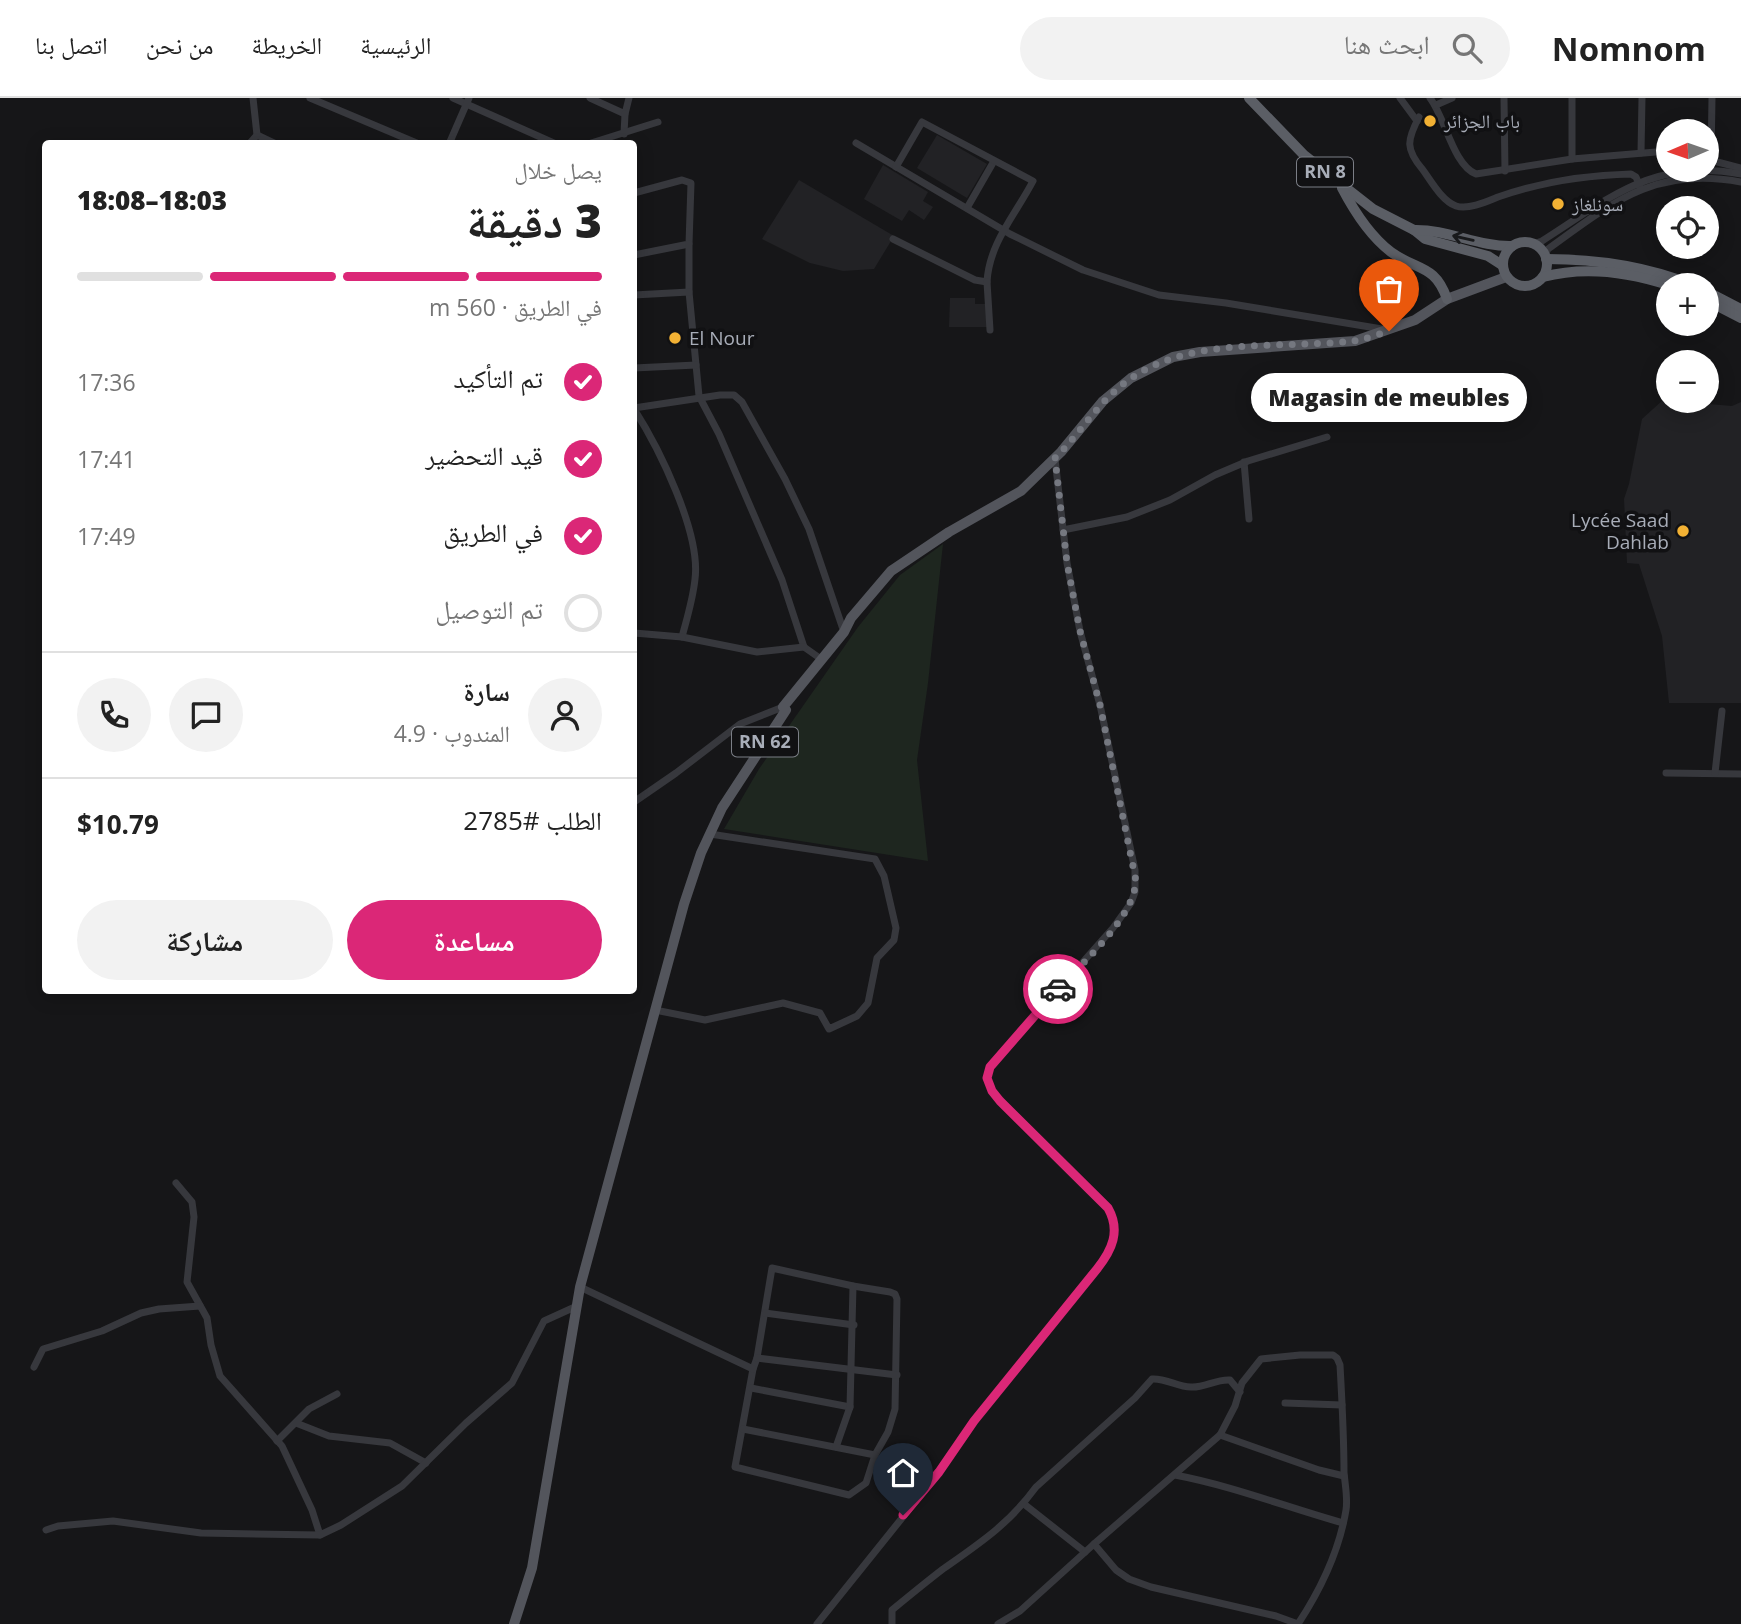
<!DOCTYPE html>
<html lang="ar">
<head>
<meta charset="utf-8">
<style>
  body { margin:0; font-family:"Open Sans","Noto Naskh Arabic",sans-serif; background:#f2f2f2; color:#222; direction:rtl; height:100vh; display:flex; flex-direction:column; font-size:26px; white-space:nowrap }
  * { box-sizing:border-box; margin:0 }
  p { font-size:23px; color:#767676 }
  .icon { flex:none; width:38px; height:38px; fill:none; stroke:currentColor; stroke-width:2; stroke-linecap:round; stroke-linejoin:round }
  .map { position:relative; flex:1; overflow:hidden; direction:ltr }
  .panel { position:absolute; left:42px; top:42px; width:595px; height:854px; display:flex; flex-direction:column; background:#fff; border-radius:7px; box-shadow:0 4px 18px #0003; direction:rtl }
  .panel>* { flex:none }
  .needle { width:46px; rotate:268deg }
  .tools { position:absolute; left:1656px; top:21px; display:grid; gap:14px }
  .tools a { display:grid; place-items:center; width:63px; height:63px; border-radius:50%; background:#fff; box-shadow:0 4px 18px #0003; font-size:35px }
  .pin { position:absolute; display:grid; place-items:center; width:60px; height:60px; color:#fff; margin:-72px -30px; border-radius:50% 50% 50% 0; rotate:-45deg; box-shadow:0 0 7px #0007 }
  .pin .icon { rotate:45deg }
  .courier { position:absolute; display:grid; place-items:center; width:70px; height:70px; margin:-35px; border:5px solid #db2777; border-radius:50%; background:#fff; color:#222; box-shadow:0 2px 9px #0007 }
  .bubble { position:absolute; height:49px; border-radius:24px; background:#fff; box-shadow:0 4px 18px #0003; font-size:23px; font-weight:800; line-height:49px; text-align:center; direction:rtl }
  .head em { font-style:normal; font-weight:800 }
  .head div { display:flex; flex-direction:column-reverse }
  .head { display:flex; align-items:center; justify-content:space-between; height:119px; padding:0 35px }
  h1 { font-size:46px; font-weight:800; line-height:52px }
  .bar { display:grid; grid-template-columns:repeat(4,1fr); gap:10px 7px; align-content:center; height:84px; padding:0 35px }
  .bar i { height:9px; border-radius:5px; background:#e0e0e0 }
  .bar .active { background:#db2777 }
  .bar p { grid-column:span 4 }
  .line { display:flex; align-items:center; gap:18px; padding:0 35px; border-top:2px solid #e0e0e0 }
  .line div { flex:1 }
  .round { display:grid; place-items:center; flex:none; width:74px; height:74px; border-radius:37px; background:#f2f2f2 }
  ol { padding:0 35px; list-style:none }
  li { display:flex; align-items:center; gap:21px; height:77px }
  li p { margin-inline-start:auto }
  li .icon { padding:7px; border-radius:50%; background:#db2777; color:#fff; stroke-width:4 }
  li:last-child { color:#767676 }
  li i { width:38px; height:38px; border:4px solid #e0e0e0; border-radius:50% }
  .action { display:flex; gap:14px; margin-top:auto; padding:14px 35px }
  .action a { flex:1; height:80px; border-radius:42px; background:#db2777; color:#fff; font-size:28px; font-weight:800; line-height:80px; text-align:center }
  .action a+a { background:#f2f2f2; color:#222 }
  header { display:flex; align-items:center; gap:42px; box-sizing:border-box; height:98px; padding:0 35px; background:#fff; border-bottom:2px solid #e0e0e0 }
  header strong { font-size:33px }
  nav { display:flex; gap:38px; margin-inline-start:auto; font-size:24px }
  .search { width:490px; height:63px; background:#f2f2f2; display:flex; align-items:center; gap:18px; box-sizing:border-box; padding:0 24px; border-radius:38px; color:#767676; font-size:26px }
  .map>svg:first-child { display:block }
  .built { fill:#222225 }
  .green { fill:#1e261f }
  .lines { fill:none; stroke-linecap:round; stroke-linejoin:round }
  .minor { stroke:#37383d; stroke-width:7 }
  .primary { stroke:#53555c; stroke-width:10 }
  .trunk { stroke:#5b5e65; stroke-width:10 }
  .oneway { stroke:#18191b }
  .done { stroke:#757880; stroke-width:7; stroke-dasharray:0 12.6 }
  .route { stroke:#db2777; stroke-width:9 }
  .poi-dot { fill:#f2b134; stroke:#111113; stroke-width:2.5 }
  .labels { text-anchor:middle; stroke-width:7; stroke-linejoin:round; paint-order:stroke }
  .shield { fill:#111113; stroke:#7b7e86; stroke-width:2 }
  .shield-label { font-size:18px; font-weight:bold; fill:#a8adb8 }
  .poi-label { font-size:19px; fill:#a8adb8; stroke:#111113; text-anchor:start }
</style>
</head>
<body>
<header>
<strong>Nomnom</strong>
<div class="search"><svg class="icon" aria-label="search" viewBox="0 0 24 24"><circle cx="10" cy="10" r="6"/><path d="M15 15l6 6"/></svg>ابحث هنا</div>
<nav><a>الرئيسية</a><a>الخريطة</a><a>من نحن</a><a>اتصل بنا</a></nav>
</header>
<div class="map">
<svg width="1741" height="1526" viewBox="0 0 1741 1526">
  <rect width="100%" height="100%" fill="#161618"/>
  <!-- built -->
  <g class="built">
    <polygon points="937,37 987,66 967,100 917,70"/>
    <polygon points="883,67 928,94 923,103 933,109 924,122 909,112 902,123 864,101"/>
    <polygon points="799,82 894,138 874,171 843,173 810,165 762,141"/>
    <polygon points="950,200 975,200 975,206 987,206 987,229 949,229"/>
    <polygon points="1663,302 1732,308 1741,304 1741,605 1669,605 1662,538 1639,466 1627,465 1624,401 1629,386 1642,321"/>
  </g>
  <!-- green -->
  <polygon class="green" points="943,446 928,585 917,662 928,763 724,731 759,671 858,529 900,477"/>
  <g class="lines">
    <!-- minor -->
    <g class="minor">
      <polyline points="310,0 419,46"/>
      <polyline points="453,0 556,46"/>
      <polyline points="590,0 625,16 629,0"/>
      <polyline points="1400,0 1417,23"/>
      <path d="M1430 0C1445 19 1453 67 1476 76L1572 61 1668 53"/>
      <polyline points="1504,0 1505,73"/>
      <polyline points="1436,7 1452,0"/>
      <path d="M1419 19C1407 42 1405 51 1423 72 1431 83 1442 103 1456 108 1468 112 1486 104 1498 99 1541 84 1585 77 1631 76L1636 79 1641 91"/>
      <polyline points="624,36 625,16"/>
      <polyline points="257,37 276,46"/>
      <polyline points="856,45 1010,136 1083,172 1159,197 1226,205 1382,231"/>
      <polyline points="249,46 257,37 253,0"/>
      <polyline points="449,46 469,0"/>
      <polyline points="588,46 658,24"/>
      <polyline points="1641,55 1642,0"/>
      <polyline points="1572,61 1572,0"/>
      <polyline points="1706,61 1741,70"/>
      <polyline points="1711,62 1712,0"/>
      <polyline points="634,95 682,82 691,85 689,146 634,157"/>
      <polyline points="967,110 994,63"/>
      <path d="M893 141 975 182 987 184C989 145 1016 116 1033 83L922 24 896 69"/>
      <polyline points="689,146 689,194 699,298 719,336 782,482 804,549 821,561"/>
      <path d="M1533 146 1542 143C1611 99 1654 60 1741 76"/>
      <path d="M1545 157 1548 151C1613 104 1655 68 1741 84"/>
      <polyline points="987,184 990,232"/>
      <polyline points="634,197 689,194"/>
      <polyline points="634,270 696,267"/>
      <polyline points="634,310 720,297 734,297 742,304 785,381 809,431 844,534"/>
      <path d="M634 311C659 350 701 435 695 481 693 501 687 520 682 539L757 554 804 549"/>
      <polyline points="1244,364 1249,421"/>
      <polyline points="1063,432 1127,419 1170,402 1215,377 1248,363 1327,339"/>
      <polyline points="634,535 682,539"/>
      <polyline points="1666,675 1741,676"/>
      <polyline points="1715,675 1722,613"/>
      <polyline points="634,704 676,675 740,626 783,609"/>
      <polyline points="655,912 705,922 783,905 820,915 829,931 857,918 868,905 877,860 894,842 896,830 884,778 875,761 710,736"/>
      <polyline points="176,1085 192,1104 194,1119 187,1184 207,1220 211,1247 220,1278 282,1348 312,1412 320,1437"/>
      <polygon points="772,1170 853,1188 890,1194 895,1196 897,1201 895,1311 888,1334 875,1357 866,1385 849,1397 735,1369 753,1271 757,1260"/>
      <polyline points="580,1189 753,1271"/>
      <polyline points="765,1215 854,1227"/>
      <polyline points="757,1260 897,1277"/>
      <polyline points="34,1269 43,1251 102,1233 141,1215 159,1211 200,1208"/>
      <polyline points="751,1290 850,1309"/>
      <polyline points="1285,1305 1342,1307"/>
      <polyline points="296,1325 329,1338 390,1345 426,1365"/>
      <polyline points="743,1331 875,1357"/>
      <polyline points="1220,1337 1319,1372 1344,1378"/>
      <polyline points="277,1343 309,1311 337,1296"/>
      <polyline points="836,1349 850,1309 853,1188"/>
      <path d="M1175 1377C1233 1388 1286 1409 1343 1425"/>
      <polyline points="1024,1406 1085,1454"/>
      <polyline points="46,1432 58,1428 113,1423 201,1435 320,1437 341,1427 402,1388 466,1325 512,1285 544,1223 577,1208"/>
      <path d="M1094 1446 1220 1337 1235 1308 1242 1285 1261 1261 1300 1257H1333L1337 1260 1340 1267C1342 1303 1344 1338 1344 1374 1345 1387 1348 1400 1346 1412 1339 1454 1321 1491 1298 1526"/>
      <path d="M817 1526 939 1374 974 1323 1097 1171C1112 1152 1121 1133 1108 1110L1001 1003 992 993 987 980 990 969 1113 830 1131 805 1135 794V772L1100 607 1080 533 1067 465 1055 361"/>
      <path d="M892 1526V1512C909 1498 926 1484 943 1471 980 1445 1009 1426 1036 1389L1135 1300 1152 1281C1166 1280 1177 1289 1191 1289 1204 1290 1216 1281 1230 1282L1240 1294"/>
      <polyline points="998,1526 1020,1513 1094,1446 1116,1472 1129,1481 1151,1489 1276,1518 1298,1526"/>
    </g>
    <!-- primary -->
    <polyline class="primary" points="514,1526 532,1470 580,1189 684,806 701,755 722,710 786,612 783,609 844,534 851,520 891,473 949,434 1021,393 1061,354 1103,303 1131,280 1173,259 1200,254 1355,243 1415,222 1447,201 1506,179"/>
    <!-- trunk -->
    <g class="trunk">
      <polyline points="1249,0 1304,57 1373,111 1414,132 1425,141 1488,158 1502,167"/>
      <path d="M1342 90C1354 113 1370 138 1391 154 1417 173 1435 166 1447 201"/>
      <path d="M1414 132C1447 131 1479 149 1512 148"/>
      <circle cx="1525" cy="166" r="22"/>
      <path d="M1546 161C1595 161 1648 169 1693 187"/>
      <path d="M1543 179C1584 168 1628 174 1668 187"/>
      <polyline points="1706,193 1741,211"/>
      <polyline points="1706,202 1741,220"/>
    </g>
  </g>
  <!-- one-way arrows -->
  <defs><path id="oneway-shaft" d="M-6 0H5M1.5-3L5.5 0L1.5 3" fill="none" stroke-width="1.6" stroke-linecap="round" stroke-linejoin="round" transform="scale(1.75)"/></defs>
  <use class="oneway" href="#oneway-shaft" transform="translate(1463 140) rotate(-167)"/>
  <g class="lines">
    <!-- done -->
    <path class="done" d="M1058 891C1084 863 1133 821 1136 783L1100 607 1080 533 1067 465 1055 360C1082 334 1100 300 1133 279 1195 238 1282 251 1353 243 1365 242 1378 236 1389 233"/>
    <!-- route -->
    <path class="route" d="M903 1417 939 1374 974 1323 1097 1171C1112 1152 1121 1133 1108 1110L1000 1003 992 993 987 980 990 969 1058 891"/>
  </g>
  <!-- markers -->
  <g class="poi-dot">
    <circle cx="1430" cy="23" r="7"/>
    <circle cx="1558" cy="106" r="7"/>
    <circle cx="675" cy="240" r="7"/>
    <circle cx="1683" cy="433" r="7"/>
  </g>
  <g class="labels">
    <!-- shield labels -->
    <g class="shield">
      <rect x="1297" y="59.5" width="56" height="29" rx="5"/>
      <rect x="732" y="629.5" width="66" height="29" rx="5"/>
    </g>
    <g class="shield-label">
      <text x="1325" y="80">RN 8</text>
      <text x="765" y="650">RN 62</text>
    </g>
    <!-- poi labels -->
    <g class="poi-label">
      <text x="1444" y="30">باب الجزائر</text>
      <text x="1572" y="113">سونلغاز</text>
      <text x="689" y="247">El Nour</text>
      <text x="1669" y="429" text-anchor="end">Lycée Saad<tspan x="1669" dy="22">Dahlab</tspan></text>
    </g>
  </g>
</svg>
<div class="tools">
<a><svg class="needle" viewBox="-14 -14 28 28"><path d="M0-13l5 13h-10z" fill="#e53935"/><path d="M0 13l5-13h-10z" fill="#767676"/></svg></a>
<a><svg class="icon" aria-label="locate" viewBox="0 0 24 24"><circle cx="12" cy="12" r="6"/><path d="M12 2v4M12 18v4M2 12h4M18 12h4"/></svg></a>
<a>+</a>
<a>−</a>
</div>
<div class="pin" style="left:1389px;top:233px;background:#ea580c"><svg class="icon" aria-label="bag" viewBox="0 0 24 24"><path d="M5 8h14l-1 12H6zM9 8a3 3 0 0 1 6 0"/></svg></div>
<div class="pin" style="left:903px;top:1417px;background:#1f2937"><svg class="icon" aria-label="home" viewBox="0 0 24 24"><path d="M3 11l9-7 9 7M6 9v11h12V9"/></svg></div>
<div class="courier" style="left:1058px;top:891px"><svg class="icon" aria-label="car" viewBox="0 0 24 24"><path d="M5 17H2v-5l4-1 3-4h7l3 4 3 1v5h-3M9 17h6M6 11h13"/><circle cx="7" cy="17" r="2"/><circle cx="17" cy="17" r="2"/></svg></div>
<div class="bubble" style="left:1251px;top:275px;width:276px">Magasin de meubles</div>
<section class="panel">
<div class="head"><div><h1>3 دقيقة</h1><p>يصل خلال</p></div><em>18:03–18:08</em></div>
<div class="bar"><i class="active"></i><i class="active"></i><i class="active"></i><i></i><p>في الطريق · 560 m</p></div>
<ol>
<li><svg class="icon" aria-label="check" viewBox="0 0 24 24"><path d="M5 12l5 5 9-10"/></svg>تم التأكيد<p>17:36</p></li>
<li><svg class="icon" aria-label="check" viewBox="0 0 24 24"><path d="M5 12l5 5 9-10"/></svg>قيد التحضير<p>17:41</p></li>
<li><svg class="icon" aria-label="check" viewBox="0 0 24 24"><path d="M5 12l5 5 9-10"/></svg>في الطريق<p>17:49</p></li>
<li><i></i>تم التوصيل</li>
</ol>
<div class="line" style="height:126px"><a class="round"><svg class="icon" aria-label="person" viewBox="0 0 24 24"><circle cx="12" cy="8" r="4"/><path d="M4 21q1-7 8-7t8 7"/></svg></a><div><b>سارة</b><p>المندوب · 4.9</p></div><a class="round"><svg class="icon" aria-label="chat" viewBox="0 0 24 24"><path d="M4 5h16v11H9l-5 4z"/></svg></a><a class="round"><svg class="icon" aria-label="phone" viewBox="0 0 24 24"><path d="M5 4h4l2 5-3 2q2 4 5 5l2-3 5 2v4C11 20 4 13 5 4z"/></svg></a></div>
<div class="line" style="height:91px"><div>الطلب #2785</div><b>$10.79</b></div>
<div class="action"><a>مساعدة</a><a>مشاركة</a></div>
</section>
</div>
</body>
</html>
